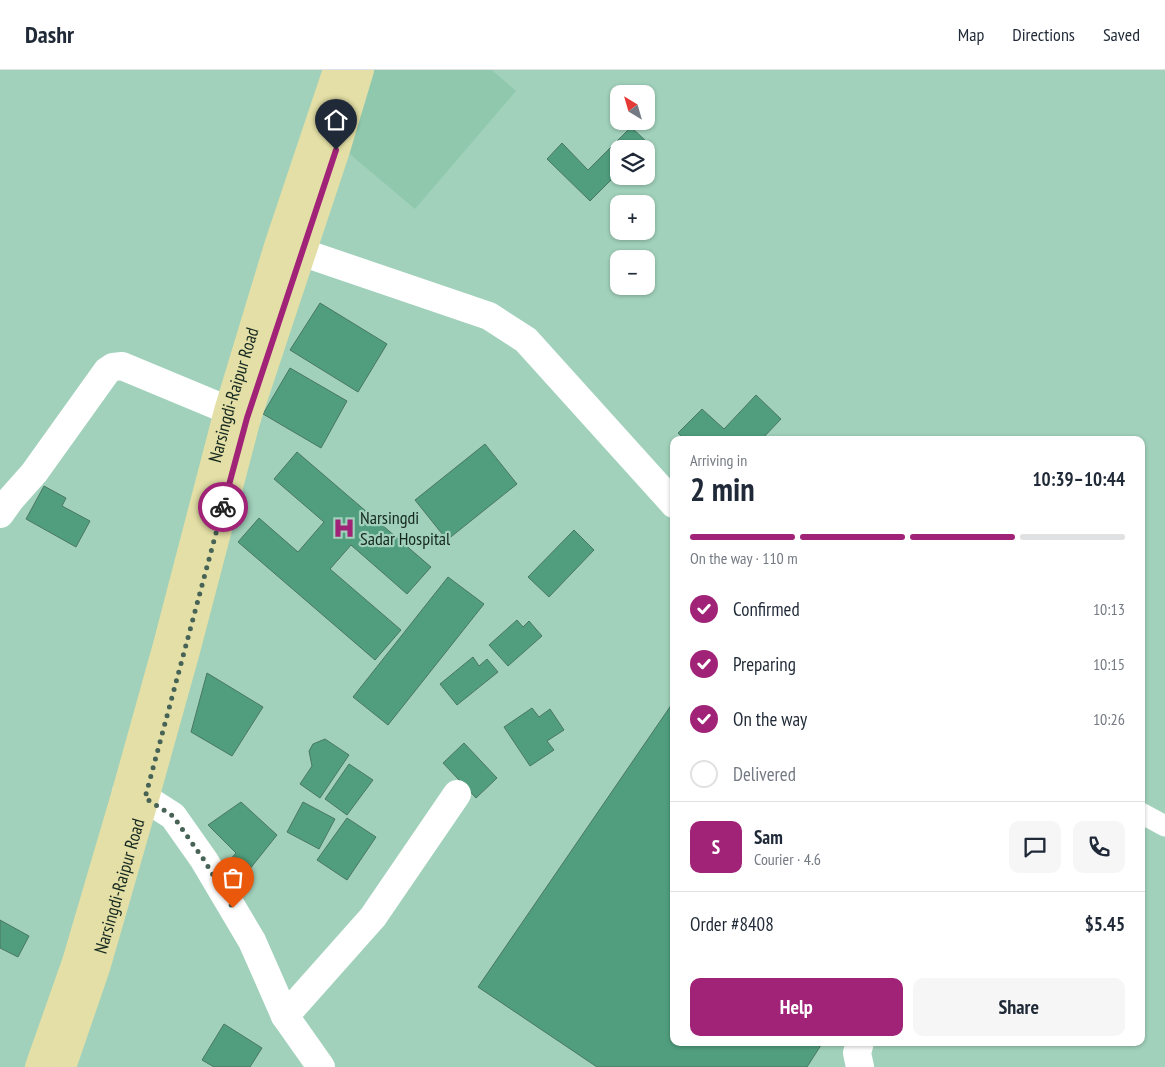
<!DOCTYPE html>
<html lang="en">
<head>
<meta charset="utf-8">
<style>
  body { margin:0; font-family:"PT Sans Narrow",sans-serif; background:#f6f6f7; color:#1f2937; height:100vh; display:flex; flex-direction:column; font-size:19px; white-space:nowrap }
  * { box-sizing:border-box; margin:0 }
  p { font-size:16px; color:#747a83 }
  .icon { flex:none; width:28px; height:28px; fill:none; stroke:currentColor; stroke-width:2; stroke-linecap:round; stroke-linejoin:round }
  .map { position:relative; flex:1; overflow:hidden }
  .sheet { position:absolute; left:670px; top:366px; width:475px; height:610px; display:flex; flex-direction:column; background:#fff; border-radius:10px; box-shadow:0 1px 4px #0004 }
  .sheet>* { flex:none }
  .needle { width:32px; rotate:323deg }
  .tools { position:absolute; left:610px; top:15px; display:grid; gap:10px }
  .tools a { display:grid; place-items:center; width:45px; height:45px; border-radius:10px; background:#fff; box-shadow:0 1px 4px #0004; font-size:25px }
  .pin { position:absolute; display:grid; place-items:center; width:42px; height:42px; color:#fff; margin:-51px -21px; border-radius:50% 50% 50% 0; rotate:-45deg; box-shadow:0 0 5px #0007 }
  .pin .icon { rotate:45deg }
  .courier { position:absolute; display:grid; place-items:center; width:50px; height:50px; margin:-25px; border:4px solid #a02377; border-radius:50%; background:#fff; color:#222; box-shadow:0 1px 6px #0007 }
  .head em { font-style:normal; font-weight:700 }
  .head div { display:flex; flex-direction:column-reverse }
  .head { display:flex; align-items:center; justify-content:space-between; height:85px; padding:0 20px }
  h1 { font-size:32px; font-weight:700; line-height:38px }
  .bar { display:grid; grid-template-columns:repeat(4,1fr); gap:8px 5px; align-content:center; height:60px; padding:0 20px }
  .bar i { height:6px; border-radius:4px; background:#e0e1e3 }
  .bar .current { background:#a02377 }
  .bar p { grid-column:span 4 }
  .line { display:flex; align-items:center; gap:12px; padding:0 20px; border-top:1px solid #e0e1e3 }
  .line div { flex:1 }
  .round { display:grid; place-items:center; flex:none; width:52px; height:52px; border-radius:10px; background:#f6f6f7 }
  ol { padding:0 20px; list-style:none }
  li { display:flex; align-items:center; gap:15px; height:55px }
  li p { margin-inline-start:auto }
  li .icon { padding:5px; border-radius:50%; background:#a02377; color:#fff; stroke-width:4 }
  li:last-child { color:#747a83 }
  li i { width:28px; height:28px; border:2px solid #e0e1e3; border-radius:50% }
  .action { display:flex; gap:10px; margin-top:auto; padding:10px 20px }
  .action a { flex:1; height:58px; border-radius:10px; background:#a02377; color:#fff; font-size:20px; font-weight:700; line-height:58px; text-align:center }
  .action a+a { background:#f6f6f7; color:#1f2937 }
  header { display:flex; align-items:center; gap:30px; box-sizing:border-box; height:70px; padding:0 25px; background:#fff; border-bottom:1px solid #e0e1e3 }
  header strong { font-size:24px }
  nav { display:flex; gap:28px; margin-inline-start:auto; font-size:18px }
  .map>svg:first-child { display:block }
  .built { fill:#90c8ae }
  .building { fill:#509e7e; stroke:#4a7763 }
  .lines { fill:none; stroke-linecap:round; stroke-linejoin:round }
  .pedestrian { stroke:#fff; stroke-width:21 }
  .minor { stroke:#fff; stroke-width:28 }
  .tertiary { stroke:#fff; stroke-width:28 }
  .primary { stroke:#e3dfa6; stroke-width:28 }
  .done { stroke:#466356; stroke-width:5; stroke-dasharray:0 9 }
  .route { stroke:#a02377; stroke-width:6 }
  .labels { text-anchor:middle; stroke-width:4.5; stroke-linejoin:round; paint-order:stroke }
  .street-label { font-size:18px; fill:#15281f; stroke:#a1d1bb }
  .poi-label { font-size:18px; fill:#15281f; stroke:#a1d1bb; text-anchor:start }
</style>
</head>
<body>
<header>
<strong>Dashr</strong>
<nav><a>Map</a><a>Directions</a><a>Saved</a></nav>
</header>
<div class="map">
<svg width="1165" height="997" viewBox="0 0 1165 997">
  <rect width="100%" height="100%" fill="#a1d1bb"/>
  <!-- built -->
  <polygon class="built" points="365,0 492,0 516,21 415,139 332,69"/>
  <!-- building -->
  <g class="building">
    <polygon points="631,57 648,73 642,79 619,79 619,102 590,131 547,89 562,73 588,100"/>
    <polygon points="320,233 387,274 358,322 290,280"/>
    <polygon points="290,298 347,331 321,378 263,344"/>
    <polygon points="756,325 781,349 761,370 685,370 678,363 702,339 724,359"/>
    <polygon points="485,374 517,414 447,470 415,430"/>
    <polygon points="297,382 431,497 407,524 351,475 330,499 401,560 375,590 238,472 259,448 298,482 324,452 274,409"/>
    <polygon points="44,416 66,428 62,436 90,451 76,477 26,449"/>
    <polygon points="574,460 594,480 549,527 528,507"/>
    <polygon points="448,507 484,534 388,655 353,627"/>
    <polygon points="517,550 523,557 529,551 542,566 508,596 489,575"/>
    <polygon points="473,587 479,596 487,589 498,602 457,635 440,614"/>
    <polygon points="207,603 263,637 232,686 191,662"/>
    <polygon points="674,631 674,972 823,972 807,997 597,997 478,917"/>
    <polygon points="532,638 539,647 550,639 564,660 547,671 554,680 530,696 504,657"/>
    <polygon points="325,669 349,685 320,728 300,714 312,696 309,681 313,674"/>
    <polygon points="464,673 497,708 476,728 443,693"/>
    <polygon points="349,694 373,710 347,745 325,729"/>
    <polygon points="241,732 277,765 245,805 230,790 236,783 208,755"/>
    <polygon points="303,732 335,749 319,779 287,762"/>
    <polygon points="347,748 376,767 347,810 317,790"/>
    <polygon points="0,850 29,866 18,887 0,878"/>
    <polygon points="224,954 262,978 250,997 214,997 202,990"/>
  </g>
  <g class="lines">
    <!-- pedestrian -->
    <polyline class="pedestrian" points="1141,743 1165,756"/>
    <!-- minor -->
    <g class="minor">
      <polyline points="279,176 301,182 489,246 526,270 674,434"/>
      <polyline points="0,444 10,430 34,403 107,301 113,297 122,296 247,348"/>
      <polyline points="285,946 373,847 457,724"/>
      <polyline points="860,972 857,983 860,997"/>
    </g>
    <!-- tertiary -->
    <polyline class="tertiary" points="126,722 145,728 173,746 204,790 252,871 285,946 321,997"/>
    <!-- primary -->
    <g class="primary">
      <path id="s1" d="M39 997 76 892 126 722 167 575 228 341 278 176 337 0"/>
      <path id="s2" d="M62 997 96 898 145 728 186 581 247 348 336 80 360 0"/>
    </g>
  </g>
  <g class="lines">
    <!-- done -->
    <polyline class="done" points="223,437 145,728 173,746 204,790 233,838"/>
    <!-- route -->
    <polyline class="route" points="223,437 247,348 336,80"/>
  </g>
  <!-- icons -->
  <defs>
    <g id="hospital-bare" transform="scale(1.725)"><path d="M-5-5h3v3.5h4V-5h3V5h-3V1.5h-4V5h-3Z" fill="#a02377" stroke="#a1d1bb" stroke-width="2.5" paint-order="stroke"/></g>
  </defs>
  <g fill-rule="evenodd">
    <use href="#hospital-bare" x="344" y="458"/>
  </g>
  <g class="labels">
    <!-- street labels -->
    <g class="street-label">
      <text dy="6" stroke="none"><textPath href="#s1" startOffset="700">Narsingdi-Raipur Road</textPath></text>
      <text dy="6" stroke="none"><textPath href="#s2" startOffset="190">Narsingdi-Raipur Road</textPath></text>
    </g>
    <!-- poi labels -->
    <g class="poi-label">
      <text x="360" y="454">Narsingdi<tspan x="360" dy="21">Sadar Hospital</tspan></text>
    </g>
  </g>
</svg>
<div class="tools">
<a><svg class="needle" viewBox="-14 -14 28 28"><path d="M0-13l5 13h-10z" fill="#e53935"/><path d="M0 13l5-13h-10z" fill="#747a83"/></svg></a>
<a><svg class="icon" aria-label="layers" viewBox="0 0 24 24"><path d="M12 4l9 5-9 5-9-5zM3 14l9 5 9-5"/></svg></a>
<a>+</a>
<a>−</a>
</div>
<div class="pin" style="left:233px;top:838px;background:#ea580c"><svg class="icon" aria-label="bag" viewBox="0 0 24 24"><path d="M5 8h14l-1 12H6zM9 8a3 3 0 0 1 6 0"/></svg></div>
<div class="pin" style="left:336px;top:80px;background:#1f2937"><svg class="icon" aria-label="home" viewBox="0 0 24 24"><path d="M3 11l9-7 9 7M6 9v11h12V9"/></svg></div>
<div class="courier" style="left:223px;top:437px"><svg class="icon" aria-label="bike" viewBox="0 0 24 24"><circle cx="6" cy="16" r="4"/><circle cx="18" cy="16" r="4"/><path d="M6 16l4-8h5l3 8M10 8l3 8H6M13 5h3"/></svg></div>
<section class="sheet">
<div class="head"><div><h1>2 min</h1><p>Arriving in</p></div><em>10:39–10:44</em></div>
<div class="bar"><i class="current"></i><i class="current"></i><i class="current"></i><i></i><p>On the way · 110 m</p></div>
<ol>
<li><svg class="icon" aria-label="check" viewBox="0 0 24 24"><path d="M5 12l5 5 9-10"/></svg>Confirmed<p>10:13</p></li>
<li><svg class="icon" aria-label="check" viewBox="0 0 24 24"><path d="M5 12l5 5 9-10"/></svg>Preparing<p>10:15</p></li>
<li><svg class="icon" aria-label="check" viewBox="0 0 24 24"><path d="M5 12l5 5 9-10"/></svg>On the way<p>10:26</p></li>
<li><i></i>Delivered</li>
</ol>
<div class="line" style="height:90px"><b class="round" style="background:#a02377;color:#fff">S</b><div><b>Sam</b><p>Courier · 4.6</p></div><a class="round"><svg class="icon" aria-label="chat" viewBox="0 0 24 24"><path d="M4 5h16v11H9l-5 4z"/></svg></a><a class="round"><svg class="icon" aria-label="phone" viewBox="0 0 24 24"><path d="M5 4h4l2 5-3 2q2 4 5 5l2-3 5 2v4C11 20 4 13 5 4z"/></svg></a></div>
<div class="line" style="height:65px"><div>Order #8408</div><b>$5.45</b></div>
<div class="action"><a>Help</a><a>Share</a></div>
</section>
</div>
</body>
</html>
